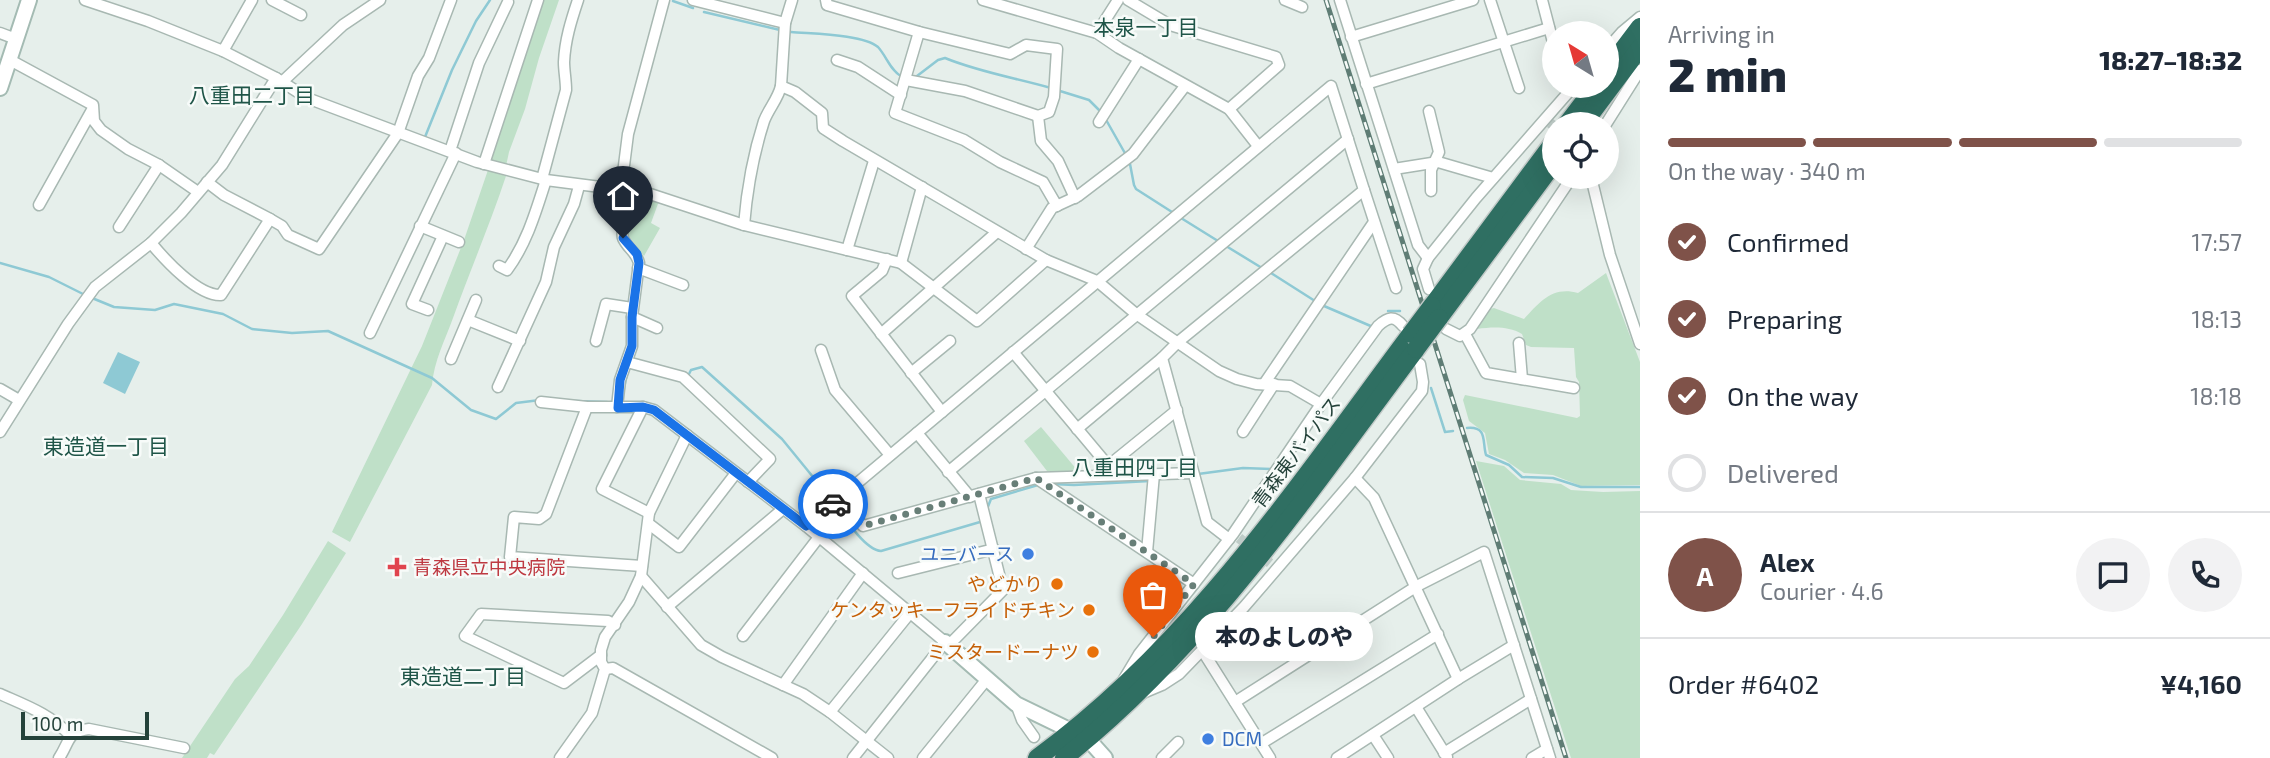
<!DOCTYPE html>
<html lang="en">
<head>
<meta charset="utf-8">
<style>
  body { margin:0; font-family:"Exo 2","Noto Sans JP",sans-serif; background:#f2f2f3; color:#1f2937; height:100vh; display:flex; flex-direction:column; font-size:26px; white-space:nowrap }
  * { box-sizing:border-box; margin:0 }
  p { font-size:23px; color:#747a83 }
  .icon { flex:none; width:38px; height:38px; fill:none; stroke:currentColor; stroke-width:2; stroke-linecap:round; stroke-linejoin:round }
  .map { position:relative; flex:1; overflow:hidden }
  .drawer { display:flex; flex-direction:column; background:#fff; width:630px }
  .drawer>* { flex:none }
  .needle { width:46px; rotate:323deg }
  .tools { position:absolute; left:1542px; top:21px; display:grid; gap:14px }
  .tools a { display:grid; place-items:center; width:77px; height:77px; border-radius:50%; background:#fff; box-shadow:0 7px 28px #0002; font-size:35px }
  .scale { position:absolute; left:21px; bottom:18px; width:128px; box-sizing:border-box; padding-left:7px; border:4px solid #24423a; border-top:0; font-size:19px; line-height:24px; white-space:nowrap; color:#24423a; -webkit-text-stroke:5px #f7fbf9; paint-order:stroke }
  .pin { position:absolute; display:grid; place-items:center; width:60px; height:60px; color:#fff; margin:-72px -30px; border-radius:50% 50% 50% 0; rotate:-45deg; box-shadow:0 0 7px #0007 }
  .pin .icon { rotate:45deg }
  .courier { position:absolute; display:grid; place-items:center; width:70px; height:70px; margin:-35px; border:5px solid #1a73e8; border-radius:50%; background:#fff; color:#222; box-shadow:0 2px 9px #0007 }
  .bubble { position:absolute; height:49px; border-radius:24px; background:#fff; box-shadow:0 7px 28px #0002; font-size:23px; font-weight:800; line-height:49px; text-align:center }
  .summary em { font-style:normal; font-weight:800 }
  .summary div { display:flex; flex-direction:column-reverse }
  .summary { display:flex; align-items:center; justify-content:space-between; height:119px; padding:0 28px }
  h1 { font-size:46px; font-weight:800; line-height:52px }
  .bar { display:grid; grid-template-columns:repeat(4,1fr); gap:10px 7px; align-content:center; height:84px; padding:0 28px }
  .bar i { height:9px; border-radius:5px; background:#e0e1e3 }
  .bar .selected { background:#7f5249 }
  .bar p { grid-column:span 4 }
  .line { display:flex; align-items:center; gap:18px; padding:0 28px; border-top:2px solid #e0e1e3 }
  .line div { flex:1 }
  .round { display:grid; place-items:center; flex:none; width:74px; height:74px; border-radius:37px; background:#f2f2f3 }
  ol { padding:0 28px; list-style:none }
  li { display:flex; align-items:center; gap:21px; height:77px }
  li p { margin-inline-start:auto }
  li .icon { padding:7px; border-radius:50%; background:#7f5249; color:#fff; stroke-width:4 }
  li:last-child { color:#747a83 }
  li i { width:38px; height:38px; border:4px solid #e0e1e3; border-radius:50% }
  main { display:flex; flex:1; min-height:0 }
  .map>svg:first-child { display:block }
  .green { fill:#bfe0c8 }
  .water { fill:#8ec9d4 }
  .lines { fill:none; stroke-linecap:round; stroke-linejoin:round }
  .stream { stroke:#8ec9d4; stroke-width:2.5 }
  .street-tunnel { stroke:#bfccc8; stroke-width:10; stroke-dasharray:10 5; stroke-linecap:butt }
  .street-casing { stroke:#a8b8b2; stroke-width:13 }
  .secondary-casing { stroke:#a4bbb3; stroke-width:18 }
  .highway-casing { stroke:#c2cac8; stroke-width:21 }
  .street { stroke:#fff; stroke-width:10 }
  .secondary { stroke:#fff; stroke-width:14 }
  .highway { stroke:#2f6f62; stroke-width:18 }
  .rail-casing { stroke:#5f7d75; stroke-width:5 }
  .rail { stroke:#f7fbf9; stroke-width:2.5; stroke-dasharray:8; stroke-linecap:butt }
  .highway-bridge-casing { stroke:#c2cac8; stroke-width:21; stroke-linecap:butt }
  .highway-bridge { stroke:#2f6f62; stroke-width:18 }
  .done { stroke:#687f78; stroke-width:7; stroke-dasharray:0 12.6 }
  .route { stroke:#1a73e8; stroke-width:9 }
  .shop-dot { fill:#3f7fe0; stroke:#f7fbf9; stroke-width:2.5 }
  .health-dot { fill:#e0444e; stroke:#f7fbf9; stroke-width:2.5 }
  .food-dot { fill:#e8710a; stroke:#f7fbf9; stroke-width:2.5 }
  .labels { text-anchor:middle; stroke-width:5; stroke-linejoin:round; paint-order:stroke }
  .street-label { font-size:19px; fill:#24423a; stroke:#f7fbf9 }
  .shop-label { font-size:19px; fill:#366cbe; stroke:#f7fbf9; text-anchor:end }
  .health-label { font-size:19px; fill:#be3a42; stroke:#f7fbf9; text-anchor:start }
  .food-label { font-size:19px; fill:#c56008; stroke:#f7fbf9; text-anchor:end }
  .neighbourhood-label { font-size:21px; fill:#1f5548; stroke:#f7fbf9 }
</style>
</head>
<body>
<main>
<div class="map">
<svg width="1640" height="758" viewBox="0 0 1640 758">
  <rect width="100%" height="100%" fill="#e6efeb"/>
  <!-- green -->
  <g class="green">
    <polygon points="542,0 559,0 539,58 525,109 509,152 506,166 489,161"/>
    <path d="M488 170 506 176C490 224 470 271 453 318 445 340 434 361 432 385L350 542 332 532 422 346 464 240Z"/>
    <polygon points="639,195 659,201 651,223 660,228 644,256 626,232"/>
    <path d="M1606 273 1640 362V485L1581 486 1553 475 1524 473 1505 460 1489 454 1485 433 1469 421 1463 400 1465 395 1577 418 1580 416 1579 382 1576 377 1574 348 1531 347 1526 345 1522 334C1508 326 1493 327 1477 329L1490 309 1494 308 1524 319C1540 302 1552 286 1578 293Z"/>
    <polygon points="1041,427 1078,471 1047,471 1024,441"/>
    <polygon points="1476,461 1504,466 1520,480 1561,484 1571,490 1603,492 1640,491 1640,758 1571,758"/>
    <polygon points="328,541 346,553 302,624 214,755 210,753 207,758 182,758 235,679 249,666 283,615"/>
  </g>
  <!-- water -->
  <polygon class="water" points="118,352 140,362 125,394 103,383"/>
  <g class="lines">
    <!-- stream -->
    <g class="stream">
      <polyline points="673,1 693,8"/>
      <polyline points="704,12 780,30"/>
      <path d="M791 32C811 34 863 34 878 47 887 57 890 70 902 77"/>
      <path d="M917 76 938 60 945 58C979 72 1016 78 1051 88"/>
      <polyline points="1060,91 1089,100 1101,112"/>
      <polyline points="1105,118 1126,155"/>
      <polyline points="425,137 452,70 476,21 490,0"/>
      <polyline points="1130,164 1134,185 1136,189 1172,212"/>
      <polyline points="1181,218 1218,241"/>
      <polyline points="1226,246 1262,268"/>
      <polyline points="0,263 49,277 85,295"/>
      <polyline points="1271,273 1315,301"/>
      <polyline points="92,298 114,307 155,310 174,304 223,314 252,329 292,333 328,331 432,378 471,410 496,419 516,403 540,400"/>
      <polyline points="1324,306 1373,327"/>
      <polyline points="1388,311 1400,311"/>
      <polyline points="688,376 691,370 702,367 782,439 831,499"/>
      <polyline points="1431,388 1445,432 1453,431"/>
      <polyline points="623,394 627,373"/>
      <polyline points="575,401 607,402"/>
      <path d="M1467 428C1488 426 1482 442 1486 455L1509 465 1522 477 1553 478 1581 487H1640"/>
      <polyline points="1198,474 1243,468 1271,469"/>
      <polyline points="1052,484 1074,485 1150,481"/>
      <path d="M835 504C844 517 865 550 881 551L980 522 982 518"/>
      <polyline points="987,509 991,499 1038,485"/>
    </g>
    <!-- street-tunnel -->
    <g class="street-tunnel">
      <polyline points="1550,123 1554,126"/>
      <polyline points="1239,538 1271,564"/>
    </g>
    <!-- street casing -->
    <g class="street-casing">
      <g id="street">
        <polyline points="85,0 148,21 223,51 276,78 307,98 477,162 546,180 647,193 744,225 901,263 977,321 1046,260"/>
        <polyline points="272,0 301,15"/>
        <polyline points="693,0 785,23"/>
        <polyline points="826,0 827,5 919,32 1010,54 1026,45 1057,49 1054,97 1049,112 1038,116 1041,141 1058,161 1075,198"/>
        <polyline points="983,0 1097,33 1119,48 1229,109 1258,146"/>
        <polyline points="1128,0 1170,25 1276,57 1279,65 1229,109"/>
        <polyline points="1285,0 1302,7"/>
        <polyline points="1340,0 1418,245 1428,258"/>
        <polyline points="1490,0 1519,88"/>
        <polyline points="1542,0 1554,46"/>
        <polyline points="919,32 895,113 964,140 1000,162 1043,182 1057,206"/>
        <polyline points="0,33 16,39"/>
        <polyline points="1097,33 1118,0"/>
        <polyline points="1351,37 1473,0"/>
        <polyline points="1606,50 1622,32 1640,17"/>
        <polyline points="223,51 252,0"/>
        <polyline points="10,60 93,105 94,121 101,130 128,149 159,165 198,192"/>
        <polyline points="837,60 858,67 901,95"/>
        <polyline points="906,80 965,91 1038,116"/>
        <polyline points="282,82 343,25 380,0"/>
        <polyline points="1366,84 1549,28"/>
        <polyline points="781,86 795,92 822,113 823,128 843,141 1046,260 1097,281 1136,314 1219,371 1237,379 1256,384 1290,386 1321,404"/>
        <polyline points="1429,111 1439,152 1431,170 1431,191"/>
        <polyline points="1099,122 1139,59"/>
        <polyline points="1606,124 1640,70"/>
        <polyline points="450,151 479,63 508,2"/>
        <polyline points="484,164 538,0"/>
        <polyline points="1394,169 1438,162 1493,178"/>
        <polyline points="1591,177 1610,255 1640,344"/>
        <path d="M542 179 566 90C566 80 564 71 564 62 565 40 571 21 578 0"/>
        <polyline points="207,182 224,195 270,219"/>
        <polyline points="621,189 628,134 664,0"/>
        <polyline points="1364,190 1396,288"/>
        <polyline points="39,205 92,110"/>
        <path d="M744 225C747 189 753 155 764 121 769 108 778 99 781 86L785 23 792 0"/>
        <polyline points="420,226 459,242"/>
        <polyline points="119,227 159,165"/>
        <path d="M151 243C165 260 198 296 221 295L270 219 282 226 288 235 319 249 398 133 418 76 429 58 451 0"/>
        <polyline points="1026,249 1052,208 1078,196 1133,154 1185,86"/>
        <polyline points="847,250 874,161"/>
        <polyline points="887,259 882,271 852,296 942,412"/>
        <polyline points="901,263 922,187"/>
        <path d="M499 266 507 270C527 243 536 211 546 180"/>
        <polyline points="638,268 683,285"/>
        <polyline points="1429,289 1423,269 1428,258 1476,198 1574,86"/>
        <polyline points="428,310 412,304 443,236"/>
        <polyline points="632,317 657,328"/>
        <polyline points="468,320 520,341"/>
        <polyline points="1446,329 1460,336 1470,329 1572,177"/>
        <polyline points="370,333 456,153"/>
        <polyline points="881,334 997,232"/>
        <polyline points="1465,334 1486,373 1574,388"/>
        <polyline points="596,341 606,304 632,308"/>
        <polyline points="1519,343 1522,379"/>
        <polyline points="821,350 835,390 890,455"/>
        <polyline points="1013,352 1116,475"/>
        <polyline points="451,359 476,300"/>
        <polyline points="627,362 683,377 770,459 748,482"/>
        <polyline points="911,373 950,341"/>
        <polyline points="1264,384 1374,222"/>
        <polyline points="498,387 546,282 554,247 574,204 579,186"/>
        <polyline points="0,389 19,400"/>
        <polyline points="541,402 587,407 643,407 654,410 806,526 945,642 853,758"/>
        <polyline points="587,407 546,514 539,519 514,517 510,557 642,566"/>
        <path d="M617 407 620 380 632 346V317L639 263C636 251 627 248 623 238 620 231 631 200 633 191"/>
        <polyline points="643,407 602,489 649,513"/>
        <polyline points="1077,429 1162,358"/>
        <polyline points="0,432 68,324 95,287 151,243 181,213 222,165 276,78"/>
        <polyline points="1243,432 1274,384"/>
        <polyline points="917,433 970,497"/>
        <polyline points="1108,466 1177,410"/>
        <polyline points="948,472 1348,139"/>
        <polyline points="1036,478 1194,584"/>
        <polyline points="1355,478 1374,498 1458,679"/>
        <polyline points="839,499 863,526 1036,478 1193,473"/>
        <polyline points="649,524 679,547 736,473"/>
        <polyline points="806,526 1331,86 1364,190 1178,342 1162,358 1207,522 1229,539"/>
        <polyline points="1147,552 1154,474"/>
        <polyline points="898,573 994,549"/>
        <polyline points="641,576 701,645 722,657 803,694 830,712 888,758"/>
        <polyline points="667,607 783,509"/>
        <polyline points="743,636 819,537"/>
        <polyline points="949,645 1003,590 979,494"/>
        <polyline points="1202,650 1270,758"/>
        <polyline points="601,655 564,683 465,636 481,614 608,621 615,625"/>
        <polyline points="605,669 613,668 772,758"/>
        <path d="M1124 679 1139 654 1233 534 1321 404 1378 326C1388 317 1394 315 1403 326"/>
        <polyline points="783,685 863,573"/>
        <polyline points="1143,693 1162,685 1179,674 1244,607 1355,478 1422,391 1423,382 1420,364"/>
        <path d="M0 694C27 706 50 714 71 736"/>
        <polyline points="1235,702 1417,586 1484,552 1550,758"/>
        <polyline points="1016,704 1022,720 1034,737"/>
        <polyline points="1416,707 1447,757"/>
        <polyline points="830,712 910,613"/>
        <polyline points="1373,735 1388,758"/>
        <polyline points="1262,743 1438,634"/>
        <polyline points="1444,753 1531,699"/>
        <path d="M59 758C70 742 66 732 89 729L184 748"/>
        <polyline points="560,758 592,713 605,669 601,662 601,650 605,637 629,602 641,576 649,513 687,435"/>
        <polyline points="923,758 987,679"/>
        <polyline points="1162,758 1178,742"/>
        <polyline points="1337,758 1458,679 1514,645"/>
        <polyline points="1532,758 1547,749"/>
      </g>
    </g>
    <!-- secondary casing -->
    <g class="secondary-casing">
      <g id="secondary">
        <polyline points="0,88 29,0"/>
        <polyline points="945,642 1016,704 1088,739 1105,758"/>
      </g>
    </g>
    <!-- highway casing -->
    <g class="highway-casing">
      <g id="highway">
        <polyline points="1606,72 1640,27"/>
        <polyline points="1567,124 1596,86"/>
        <polyline points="1583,124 1640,48"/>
        <polyline points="1432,306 1554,142"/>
        <polyline points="1439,318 1554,163"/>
        <path d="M1037 758C1191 646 1299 484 1411 334"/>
        <path d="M1064 758C1206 645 1308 493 1416 349"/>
      </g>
    </g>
    <!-- street -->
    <use href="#street" class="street"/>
    <!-- secondary -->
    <use href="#secondary" class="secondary"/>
    <!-- highway -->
    <use href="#highway" class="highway"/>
    <!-- rail casing -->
    <g class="rail-casing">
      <polyline id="rail" points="1326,0 1566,758"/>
    </g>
    <!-- rail -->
    <use href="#rail" class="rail"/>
    <!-- highway-bridge casing -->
    <g class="highway-bridge-casing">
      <g id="highway-bridge">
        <polyline points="1411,334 1432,306"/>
        <polyline points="1416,349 1439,318"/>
      </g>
    </g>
    <!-- highway-bridge -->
    <use href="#highway-bridge" class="highway-bridge"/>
  </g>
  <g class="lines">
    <!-- done -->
    <polyline class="done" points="833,504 839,499 863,526 1036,478 1194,584 1153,637"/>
    <!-- route -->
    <polyline class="route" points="623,238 637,254 639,263 632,317 632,346 620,380 618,408 643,407 654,410 806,526 833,504"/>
  </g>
  <!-- markers -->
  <g class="shop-dot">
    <circle cx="1028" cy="554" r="7"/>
    <circle cx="1208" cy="739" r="7"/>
  </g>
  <path class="health-dot" d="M393.5 556.5h7v7h7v7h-7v7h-7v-7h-7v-7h7z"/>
  <g class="food-dot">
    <circle cx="1057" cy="584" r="7"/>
    <circle cx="1089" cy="610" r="7"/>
    <circle cx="1093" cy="652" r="7"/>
  </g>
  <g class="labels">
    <!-- street labels -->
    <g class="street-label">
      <text transform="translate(1296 452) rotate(-53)" y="7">青森東バイパス</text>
    </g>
    <!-- shop labels -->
    <g class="shop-label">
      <text x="1014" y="561">ユニバース</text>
      <text x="1222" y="746" text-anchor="start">DCM</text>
    </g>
    <!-- health labels -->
    <g class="health-label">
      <text x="413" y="574">青森県立中央病院</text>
    </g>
    <!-- food labels -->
    <g class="food-label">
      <text x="1043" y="591">やどかり</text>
      <text x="1075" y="617">ケンタッキーフライドチキン</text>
      <text x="1079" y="659">ミスタードーナツ</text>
    </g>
    <!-- neighbourhood labels -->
    <g class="neighbourhood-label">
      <text x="1146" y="35">本泉一丁目</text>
      <text x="252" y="103">八重田二丁目</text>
      <text x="106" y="454">東造道一丁目</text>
      <text x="1135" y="475">八重田四丁目</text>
      <text x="463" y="684">東造道二丁目</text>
    </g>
  </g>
</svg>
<div class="tools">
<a><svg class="needle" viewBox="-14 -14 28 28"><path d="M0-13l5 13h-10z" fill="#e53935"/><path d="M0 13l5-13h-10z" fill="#747a83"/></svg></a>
<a><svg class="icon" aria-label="locate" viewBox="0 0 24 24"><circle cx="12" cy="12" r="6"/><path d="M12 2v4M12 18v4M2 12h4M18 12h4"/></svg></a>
</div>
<div class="scale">100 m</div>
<div class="pin" style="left:1153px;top:637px;background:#ea580c"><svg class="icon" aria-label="bag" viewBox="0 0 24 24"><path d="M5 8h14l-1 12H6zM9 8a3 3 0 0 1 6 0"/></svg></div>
<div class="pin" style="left:623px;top:238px;background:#1f2937"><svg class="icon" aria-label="home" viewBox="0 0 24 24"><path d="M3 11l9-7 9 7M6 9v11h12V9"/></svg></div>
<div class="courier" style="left:833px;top:504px"><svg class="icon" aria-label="car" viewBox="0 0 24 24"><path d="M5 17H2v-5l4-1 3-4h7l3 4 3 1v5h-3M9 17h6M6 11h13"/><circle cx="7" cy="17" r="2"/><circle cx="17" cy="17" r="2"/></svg></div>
<div class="bubble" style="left:1195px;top:612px;width:178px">本のよしのや</div>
</div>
<section class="drawer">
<div class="summary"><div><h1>2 min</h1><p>Arriving in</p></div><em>18:27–18:32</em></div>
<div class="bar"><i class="selected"></i><i class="selected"></i><i class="selected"></i><i></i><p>On the way · 340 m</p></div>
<ol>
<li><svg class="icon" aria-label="check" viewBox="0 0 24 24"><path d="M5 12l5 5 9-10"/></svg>Confirmed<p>17:57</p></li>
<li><svg class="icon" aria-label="check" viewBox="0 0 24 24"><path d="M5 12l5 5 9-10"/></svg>Preparing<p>18:13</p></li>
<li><svg class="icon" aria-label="check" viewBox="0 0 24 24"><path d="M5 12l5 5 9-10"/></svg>On the way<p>18:18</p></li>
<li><i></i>Delivered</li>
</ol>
<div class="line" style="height:126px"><b class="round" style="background:#7f5249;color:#fff">A</b><div><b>Alex</b><p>Courier · 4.6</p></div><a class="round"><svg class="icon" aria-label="chat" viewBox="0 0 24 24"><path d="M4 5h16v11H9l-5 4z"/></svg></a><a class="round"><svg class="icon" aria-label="phone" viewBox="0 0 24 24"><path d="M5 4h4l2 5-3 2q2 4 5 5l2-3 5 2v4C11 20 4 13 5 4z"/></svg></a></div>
<div class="line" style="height:91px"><div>Order #6402</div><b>¥4,160</b></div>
</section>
</main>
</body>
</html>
